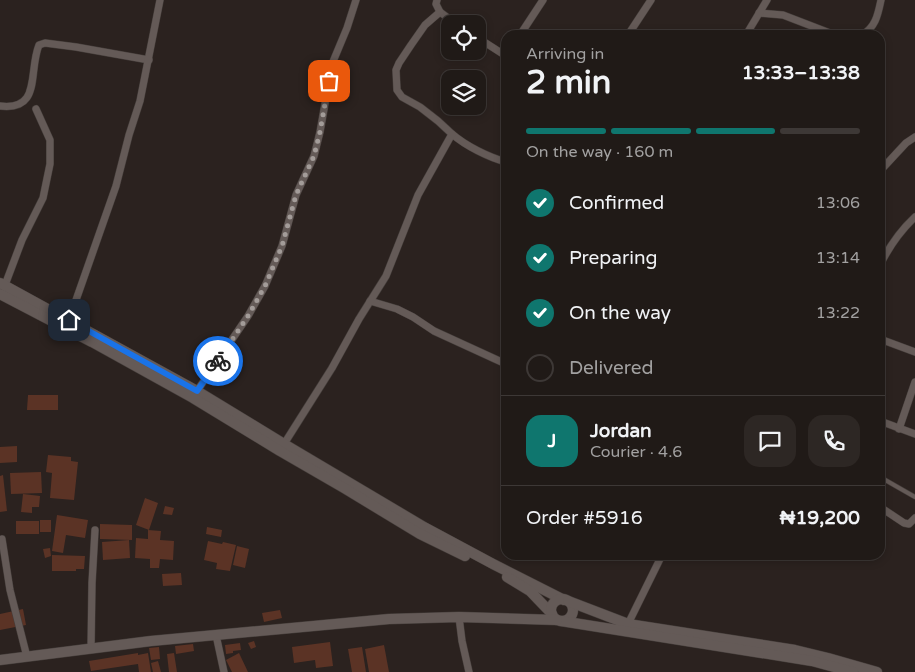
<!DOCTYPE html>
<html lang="en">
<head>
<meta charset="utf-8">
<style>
  body { margin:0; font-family:"Varela Round",sans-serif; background:#2d2724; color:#f1f3f6; height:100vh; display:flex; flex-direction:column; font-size:19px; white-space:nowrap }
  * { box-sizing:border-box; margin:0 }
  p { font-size:16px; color:#a2a1a1 }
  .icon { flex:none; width:28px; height:28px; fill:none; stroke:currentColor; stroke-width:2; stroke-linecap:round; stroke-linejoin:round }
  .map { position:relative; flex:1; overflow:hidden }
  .details { position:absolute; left:501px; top:30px; width:384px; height:530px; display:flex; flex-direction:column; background:#201a17; border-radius:15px; box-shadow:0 2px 8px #0003,0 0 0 1px #3d3836 }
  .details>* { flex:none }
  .controls { position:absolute; left:441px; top:15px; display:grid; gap:10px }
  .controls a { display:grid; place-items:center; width:45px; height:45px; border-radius:10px; background:#201a17; box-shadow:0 2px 8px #0003,0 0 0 1px #3d3836; font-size:25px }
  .pin { position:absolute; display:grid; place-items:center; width:42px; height:42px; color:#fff; margin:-21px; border-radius:10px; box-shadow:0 2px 8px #0006 }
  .courier { position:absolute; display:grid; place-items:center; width:50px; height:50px; margin:-25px; border:4px solid #1a73e8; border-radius:50%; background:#fff; color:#222; box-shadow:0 1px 6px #0007 }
  .headline em { font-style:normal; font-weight:800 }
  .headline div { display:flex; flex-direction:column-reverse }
  .headline { display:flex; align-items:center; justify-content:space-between; height:85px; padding:0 25px }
  h1 { font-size:32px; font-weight:800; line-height:38px }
  .bar { display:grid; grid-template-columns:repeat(4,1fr); gap:8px 5px; align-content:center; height:60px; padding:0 25px }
  .bar i { height:6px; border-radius:4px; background:#3d3836 }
  .bar .current { background:#0f766e }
  .bar p { grid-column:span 4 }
  .line { display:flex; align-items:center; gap:12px; padding:0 25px; border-top:1px solid #3d3836 }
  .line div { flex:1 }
  .round { display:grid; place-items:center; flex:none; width:52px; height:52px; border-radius:15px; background:#2d2724 }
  ol { padding:0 25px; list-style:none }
  li { display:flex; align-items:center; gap:15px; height:55px }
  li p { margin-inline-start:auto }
  li .icon { padding:5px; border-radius:50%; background:#0f766e; color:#fff; stroke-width:4 }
  li:last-child { color:#a2a1a1 }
  li i { width:28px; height:28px; border:2px solid #3d3836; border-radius:50% }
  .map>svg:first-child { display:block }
  .building { fill:#5b3325 }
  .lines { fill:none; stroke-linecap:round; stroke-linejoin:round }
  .lane-casing { stroke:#453e3b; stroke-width:5 }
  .street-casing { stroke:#453e3b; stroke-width:8 }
  .secondary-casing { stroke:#453e3b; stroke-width:11 }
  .lane { stroke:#645a57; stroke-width:4 }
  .street { stroke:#645a57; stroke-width:7 }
  .secondary { stroke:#645a57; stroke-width:10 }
  .done { stroke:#a39c99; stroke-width:5; stroke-dasharray:0 9 }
  .route { stroke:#1a73e8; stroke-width:6 }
</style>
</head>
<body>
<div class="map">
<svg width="915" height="672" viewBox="0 0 915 672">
  <rect width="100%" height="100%" fill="#2b221f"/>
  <!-- building -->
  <g class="building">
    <polygon points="28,395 58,395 58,410 27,410"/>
    <polygon points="17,446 17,462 0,463 0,447"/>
    <polygon points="48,455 71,457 71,461 78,462 74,500 50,498 52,473 46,472"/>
    <polygon points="41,472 42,493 11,494 10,473"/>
    <polygon points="3,475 7,511 0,512 0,476"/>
    <polygon points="23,494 40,496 39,507 32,507 32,513 21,512"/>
    <polygon points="145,498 158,503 149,530 136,525"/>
    <polygon points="165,506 174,508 172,515 163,514"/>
    <polygon points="57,515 88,520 85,538 66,535 63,553 52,551"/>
    <rect x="40" y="520" width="11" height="12"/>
    <rect x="16" y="521" width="23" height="13"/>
    <polygon points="100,524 132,525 132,540 100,539"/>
    <polygon points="207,527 222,530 221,537 206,534"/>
    <polygon points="148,530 161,531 160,540 174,541 173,560 160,559 159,568 150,568 150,559 135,558 136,538 148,539"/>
    <polygon points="129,540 130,558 103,560 102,542"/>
    <polygon points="208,541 222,544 223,542 236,545 230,571 216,569 217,563 204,560"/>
    <polygon points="237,546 249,549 245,568 233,565"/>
    <polygon points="50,548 51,556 45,558 43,549"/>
    <polygon points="52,555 85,556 84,569 76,569 76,571 52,571"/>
    <polygon points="181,573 182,585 163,586 162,574"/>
    <polygon points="23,609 26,625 0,630 0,614"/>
    <polygon points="280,610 282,618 264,622 262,613"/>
    <polygon points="254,641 256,647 251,649 248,643"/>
    <polygon points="330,642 333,666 316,668 315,660 294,663 292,647"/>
    <polygon points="240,643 241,650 233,651 233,653 226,654 225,645"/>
    <polygon points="193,644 194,651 176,654 175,646"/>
    <polygon points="384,645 389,672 369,672 365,649"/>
    <polygon points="159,647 160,659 151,660 149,648"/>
    <polygon points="362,647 366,672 352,672 348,649"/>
    <polygon points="138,653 138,655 148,653 151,672 139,672 138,664 91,671 89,661"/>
    <polygon points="174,653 177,672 169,672 167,654"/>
    <polygon points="239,653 248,672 232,672 226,660"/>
    <polygon points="158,661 161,672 153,672 151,663"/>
  </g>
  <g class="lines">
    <!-- lane casing -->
    <g class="lane-casing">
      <polyline id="lane" points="880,477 915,497"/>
    </g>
    <!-- street casing -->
    <g class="street-casing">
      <g id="street">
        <polyline points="437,0 436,4 440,12 456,24"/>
        <polyline points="759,13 783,15 835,35"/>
        <polyline points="520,35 543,0"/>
        <polyline points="628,35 651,0"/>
        <polyline points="746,35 767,0"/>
        <path d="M862 35C876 27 878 14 881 0"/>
        <polyline points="478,38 506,56"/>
        <path d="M0 106C42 111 28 72 39 45L45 43 76 47 149 60"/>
        <path d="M452 134C466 146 488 157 506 162"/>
        <polyline points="880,171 906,143 915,137"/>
        <path d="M880 265C889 247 900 231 915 217"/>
        <polyline points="5,285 22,240 43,198 50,164 50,140 36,109"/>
        <polyline points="370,301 397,309 413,317 434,331 506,364"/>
        <polyline points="69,320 116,186 129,135 140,101 160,0"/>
        <polyline points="880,339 915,352"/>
        <polyline points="197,391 248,316 265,286 282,246 296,195 314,156 320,132 332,64 347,28 356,0"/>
        <polyline points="880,421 915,434"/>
        <polyline points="899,429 915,382"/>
        <polyline points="284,444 332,368 359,319 386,276 418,195 452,134 438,121 420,107 402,97 397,90 396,70 399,63 411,45 425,25 440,12"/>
        <polyline points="880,507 904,523 909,524 915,518"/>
        <polyline points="2,539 10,590 27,657"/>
        <polyline points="459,617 462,641 469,672"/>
        <polyline points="628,624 662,555"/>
        <polyline points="216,635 224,672"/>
        <polyline points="91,649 92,583 95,530"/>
      </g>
    </g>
    <!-- secondary casing -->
    <g class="secondary-casing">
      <g id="secondary">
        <polyline points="0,283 197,391 284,444 424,527 493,564 564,600"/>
        <polyline points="0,294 92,342 193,398 280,451 344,488 420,534 465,556"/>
        <polyline points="507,577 530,591 552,614"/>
        <circle cx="562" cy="610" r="11"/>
        <polyline points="568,601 628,624 795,650 828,658 877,672"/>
        <polyline points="561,621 812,661 853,672"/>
        <polyline points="0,660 151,641 389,619 459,617 557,620"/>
      </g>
    </g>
    <!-- lane -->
    <use href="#lane" class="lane"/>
    <!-- street -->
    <use href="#street" class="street"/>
    <!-- secondary -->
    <use href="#secondary" class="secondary"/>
  </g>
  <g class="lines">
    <!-- done -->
    <polyline class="done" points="218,361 248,316 265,286 282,246 296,195 314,156 320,132 329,81"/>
    <!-- route -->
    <polyline class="route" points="69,320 197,391 218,361"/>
  </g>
</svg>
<div class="controls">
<a><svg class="icon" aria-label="locate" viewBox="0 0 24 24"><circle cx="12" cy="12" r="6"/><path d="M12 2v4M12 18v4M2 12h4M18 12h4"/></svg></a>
<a><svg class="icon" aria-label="layers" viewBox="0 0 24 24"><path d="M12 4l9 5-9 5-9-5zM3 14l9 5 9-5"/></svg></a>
</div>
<div class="pin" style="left:329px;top:81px;background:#ea580c"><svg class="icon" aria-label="bag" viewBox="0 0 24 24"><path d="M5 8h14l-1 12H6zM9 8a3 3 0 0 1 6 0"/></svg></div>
<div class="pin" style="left:69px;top:320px;background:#1f2937"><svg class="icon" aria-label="home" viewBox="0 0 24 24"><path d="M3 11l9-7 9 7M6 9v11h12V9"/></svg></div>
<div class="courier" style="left:218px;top:361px"><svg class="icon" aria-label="bike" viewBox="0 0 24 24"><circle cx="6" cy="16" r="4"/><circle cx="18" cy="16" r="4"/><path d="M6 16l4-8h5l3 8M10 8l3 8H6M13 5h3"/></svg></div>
<section class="details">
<div class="headline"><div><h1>2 min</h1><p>Arriving in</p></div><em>13:33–13:38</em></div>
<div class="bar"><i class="current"></i><i class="current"></i><i class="current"></i><i></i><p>On the way · 160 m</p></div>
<ol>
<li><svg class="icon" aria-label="check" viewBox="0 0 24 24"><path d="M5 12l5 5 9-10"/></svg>Confirmed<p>13:06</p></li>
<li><svg class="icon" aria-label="check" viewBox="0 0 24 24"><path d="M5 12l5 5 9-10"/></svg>Preparing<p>13:14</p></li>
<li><svg class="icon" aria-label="check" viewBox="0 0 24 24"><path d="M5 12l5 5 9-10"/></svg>On the way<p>13:22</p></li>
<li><i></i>Delivered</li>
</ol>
<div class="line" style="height:90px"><b class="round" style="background:#0f766e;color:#fff">J</b><div><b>Jordan</b><p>Courier · 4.6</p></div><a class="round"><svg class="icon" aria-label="chat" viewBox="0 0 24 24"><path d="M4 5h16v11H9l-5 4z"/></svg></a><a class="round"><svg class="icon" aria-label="phone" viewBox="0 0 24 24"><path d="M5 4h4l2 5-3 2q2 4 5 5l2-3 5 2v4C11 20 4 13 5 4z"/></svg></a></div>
<div class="line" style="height:65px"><div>Order #5916</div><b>₦19,200</b></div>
</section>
</div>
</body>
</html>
